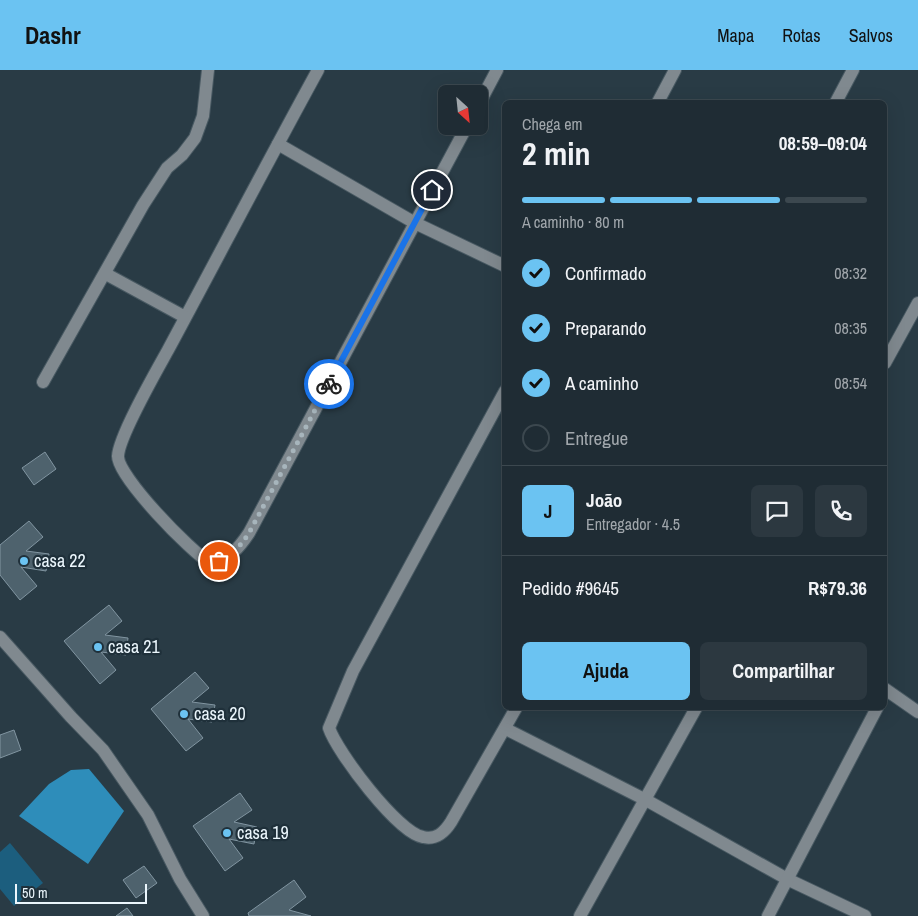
<!DOCTYPE html>
<html lang="pt">
<head>
<meta charset="utf-8">
<style>
  body { margin:0; font-family:"Archivo Narrow",sans-serif; background:#2c3840; color:#f1f3f6; height:100vh; display:flex; flex-direction:column; font-size:19px; white-space:nowrap }
  * { box-sizing:border-box; margin:0 }
  p { font-size:16px; color:#a1a7ac }
  .icon { flex:none; width:28px; height:28px; fill:none; stroke:currentColor; stroke-width:2; stroke-linecap:round; stroke-linejoin:round }
  .map { position:relative; flex:1; overflow:hidden }
  .sheet { position:absolute; left:502px; top:30px; width:385px; height:610px; display:flex; flex-direction:column; background:#1f2c34; border-radius:8px; box-shadow:0 5px 20px #0002,0 0 0 1px #3c484f }
  .sheet>* { flex:none }
  .needle { width:32px; rotate:153deg }
  .buttons { position:absolute; left:438px; top:15px; display:grid; gap:10px }
  .buttons a { display:grid; place-items:center; width:50px; height:50px; border-radius:8px; background:#1f2c34; box-shadow:0 5px 20px #0002,0 0 0 1px #3c484f; font-size:25px }
  .scale { position:absolute; left:15px; bottom:12px; width:132px; box-sizing:border-box; padding-left:5px; border:2px solid #ebf6fc; border-top:0; font-size:14px; line-height:18px; white-space:nowrap; color:#ebf6fc; -webkit-text-stroke:4px #1f303a; paint-order:stroke }
  .pin { position:absolute; display:grid; place-items:center; width:42px; height:42px; color:#fff; margin:-21px; border:2px solid #fff; border-radius:50%; box-shadow:0 1px 5px #0007 }
  .courier { position:absolute; display:grid; place-items:center; width:50px; height:50px; margin:-25px; border:4px solid #1a73e8; border-radius:50%; background:#fff; color:#222; box-shadow:0 1px 6px #0007 }
  .headline em { font-style:normal; font-weight:800 }
  .headline div { display:flex; flex-direction:column-reverse }
  .headline { display:flex; align-items:center; justify-content:space-between; height:85px; padding:0 20px }
  h1 { font-size:32px; font-weight:800; line-height:38px }
  .bar { display:grid; grid-template-columns:repeat(4,1fr); gap:8px 5px; align-content:center; height:60px; padding:0 20px }
  .bar i { height:6px; border-radius:4px; background:#3c484f }
  .bar .selected { background:#6bc3f2 }
  .bar p { grid-column:span 4 }
  .line { display:flex; align-items:center; gap:12px; padding:0 20px; border-top:1px solid #3c484f }
  .line div { flex:1 }
  .round { display:grid; place-items:center; flex:none; width:52px; height:52px; border-radius:8px; background:#2c3840 }
  ol { padding:0 20px; list-style:none }
  li { display:flex; align-items:center; gap:15px; height:55px }
  li p { margin-inline-start:auto }
  li .icon { padding:5px; border-radius:50%; background:#6bc3f2; color:#111; stroke-width:4 }
  li:last-child { color:#a1a7ac }
  li i { width:28px; height:28px; border:2px solid #3c484f; border-radius:50% }
  .primary-button { display:flex; gap:10px; margin-top:auto; padding:10px 20px }
  .primary-button a { flex:1; height:58px; border-radius:8px; background:#6bc3f2; color:#111; font-size:20px; font-weight:800; line-height:58px; text-align:center }
  .primary-button a+a { background:#2c3840; color:#f1f3f6 }
  header { display:flex; align-items:center; gap:30px; box-sizing:border-box; height:70px; padding:0 25px; background:#6bc3f2; color:#111 }
  header strong { font-size:24px }
  nav { display:flex; gap:28px; margin-inline-start:auto; font-size:18px }
  .map>svg:first-child { display:block }
  .green { fill:#1c5e7e }
  .water { fill:#2e8dba }
  .building { fill:#4e626d; stroke:#8195a1 }
  .lines { fill:none; stroke-linecap:round; stroke-linejoin:round }
  .minor-casing { stroke:#485962; stroke-width:14 }
  .minor { stroke:#80898f; stroke-width:12 }
  .done { stroke:#a7b5bc; stroke-width:5; stroke-dasharray:0 9 }
  .route { stroke:#1a73e8; stroke-width:6 }
  .poi-dot { fill:#6bc3f2; stroke:#1f303a; stroke-width:2 }
  .labels { text-anchor:middle; stroke-width:4.5; stroke-linejoin:round; paint-order:stroke }
  .poi-label { font-size:18px; fill:#ebf6fc; stroke:#1f303a; text-anchor:start }
</style>
</head>
<body>
<header>
<strong>Dashr</strong>
<nav><a>Mapa</a><a>Rotas</a><a>Salvos</a></nav>
</header>
<div class="map">
<svg width="918" height="846" viewBox="0 0 918 846">
  <rect width="100%" height="100%" fill="#293b45"/>
  <!-- green -->
  <polygon class="green" points="10,773 43,813 14,836 0,819 0,782"/>
  <!-- water -->
  <polygon class="water" points="89,699 124,741 88,794 19,746 49,714 71,700"/>
  <!-- building -->
  <g class="building">
    <polygon points="45,382 56,399 34,415 22,398"/>
    <polygon points="29,451 43,467 26,481 49,484 46,501 21,497 37,516 20,530 0,505 0,475"/>
    <polygon points="109,535 122,551 105,565 128,568 126,585 101,582 116,600 100,614 64,571"/>
    <polygon points="195,602 209,618 192,632 215,635 212,652 188,649 203,668 186,681 151,639"/>
    <polygon points="14,660 21,680 0,688 0,665"/>
    <polygon points="240,723 252,740 234,752 257,757 254,774 229,769 243,788 225,801 193,756"/>
    <polygon points="144,796 157,813 136,828 123,810"/>
    <polygon points="294,810 306,827 289,840 311,846 249,846 248,843"/>
    <polygon points="127,838 133,846 116,846"/>
  </g>
  <g class="lines">
    <!-- minor casing -->
    <g class="minor-casing">
      <g id="minor">
        <path d="M318 0C267 93 218 187 168 280 157 300 119 366 118 386 117 406 191 482 210 493 229 490 239 478 249 463L467 56"/>
        <polyline points="658,32 675,0"/>
        <polyline points="836,32 853,0"/>
        <polyline points="479,34 497,0"/>
        <polyline points="278,74 415,153 505,196"/>
        <polyline points="106,204 185,247"/>
        <polyline points="885,293 918,233"/>
        <polyline points="43,312 143,135 167,98 182,85 195,68 203,46 208,0"/>
        <path d="M505 321 353 601 329 658C337 682 398 763 423 767 436 770 444 763 451 752L516 638"/>
        <polyline points="0,567 71,647 103,680 148,745 180,809 203,846"/>
        <polyline points="885,619 918,642"/>
        <polyline points="506,659 646,730 789,810 865,846"/>
        <polyline points="580,846 696,638"/>
        <polyline points="768,846 877,638"/>
      </g>
    </g>
    <!-- minor -->
    <use href="#minor" class="minor"/>
  </g>
  <g class="lines">
    <!-- done -->
    <path class="done" d="M219 491C233 485 241 475 249 463L329 314"/>
    <!-- route -->
    <polyline class="route" points="329,314 432,120"/>
  </g>
  <!-- markers -->
  <g class="poi-dot">
    <circle cx="24" cy="491" r="5"/>
    <circle cx="98" cy="577" r="5"/>
    <circle cx="184" cy="644" r="5"/>
    <circle cx="227" cy="763" r="5"/>
  </g>
  <g class="labels">
    <!-- poi labels -->
    <g class="poi-label">
      <text x="34" y="497">casa 22</text>
      <text x="108" y="583">casa 21</text>
      <text x="194" y="650">casa 20</text>
      <text x="237" y="769">casa 19</text>
    </g>
  </g>
</svg>
<div class="buttons">
<a><svg class="needle" viewBox="-14 -14 28 28"><path d="M0-13l5 13h-10z" fill="#e53935"/><path d="M0 13l5-13h-10z" fill="#a1a7ac"/></svg></a>
</div>
<div class="scale">50 m</div>
<div class="pin" style="left:219px;top:491px;background:#ea580c"><svg class="icon" aria-label="bag" viewBox="0 0 24 24"><path d="M5 8h14l-1 12H6zM9 8a3 3 0 0 1 6 0"/></svg></div>
<div class="pin" style="left:432px;top:120px;background:#1f2937"><svg class="icon" aria-label="home" viewBox="0 0 24 24"><path d="M3 11l9-7 9 7M6 9v11h12V9"/></svg></div>
<div class="courier" style="left:329px;top:314px"><svg class="icon" aria-label="bike" viewBox="0 0 24 24"><circle cx="6" cy="16" r="4"/><circle cx="18" cy="16" r="4"/><path d="M6 16l4-8h5l3 8M10 8l3 8H6M13 5h3"/></svg></div>
<section class="sheet">
<div class="headline"><div><h1>2 min</h1><p>Chega em</p></div><em>08:59–09:04</em></div>
<div class="bar"><i class="selected"></i><i class="selected"></i><i class="selected"></i><i></i><p>A caminho · 80 m</p></div>
<ol>
<li><svg class="icon" aria-label="check" viewBox="0 0 24 24"><path d="M5 12l5 5 9-10"/></svg>Confirmado<p>08:32</p></li>
<li><svg class="icon" aria-label="check" viewBox="0 0 24 24"><path d="M5 12l5 5 9-10"/></svg>Preparando<p>08:35</p></li>
<li><svg class="icon" aria-label="check" viewBox="0 0 24 24"><path d="M5 12l5 5 9-10"/></svg>A caminho<p>08:54</p></li>
<li><i></i>Entregue</li>
</ol>
<div class="line" style="height:90px"><b class="round" style="background:#6bc3f2;color:#111">J</b><div><b>João</b><p>Entregador · 4.5</p></div><a class="round"><svg class="icon" aria-label="chat" viewBox="0 0 24 24"><path d="M4 5h16v11H9l-5 4z"/></svg></a><a class="round"><svg class="icon" aria-label="phone" viewBox="0 0 24 24"><path d="M5 4h4l2 5-3 2q2 4 5 5l2-3 5 2v4C11 20 4 13 5 4z"/></svg></a></div>
<div class="line" style="height:65px"><div>Pedido #9645</div><b>R$79.36</b></div>
<div class="primary-button"><a>Ajuda</a><a>Compartilhar</a></div>
</section>
</div>
</body>
</html>
